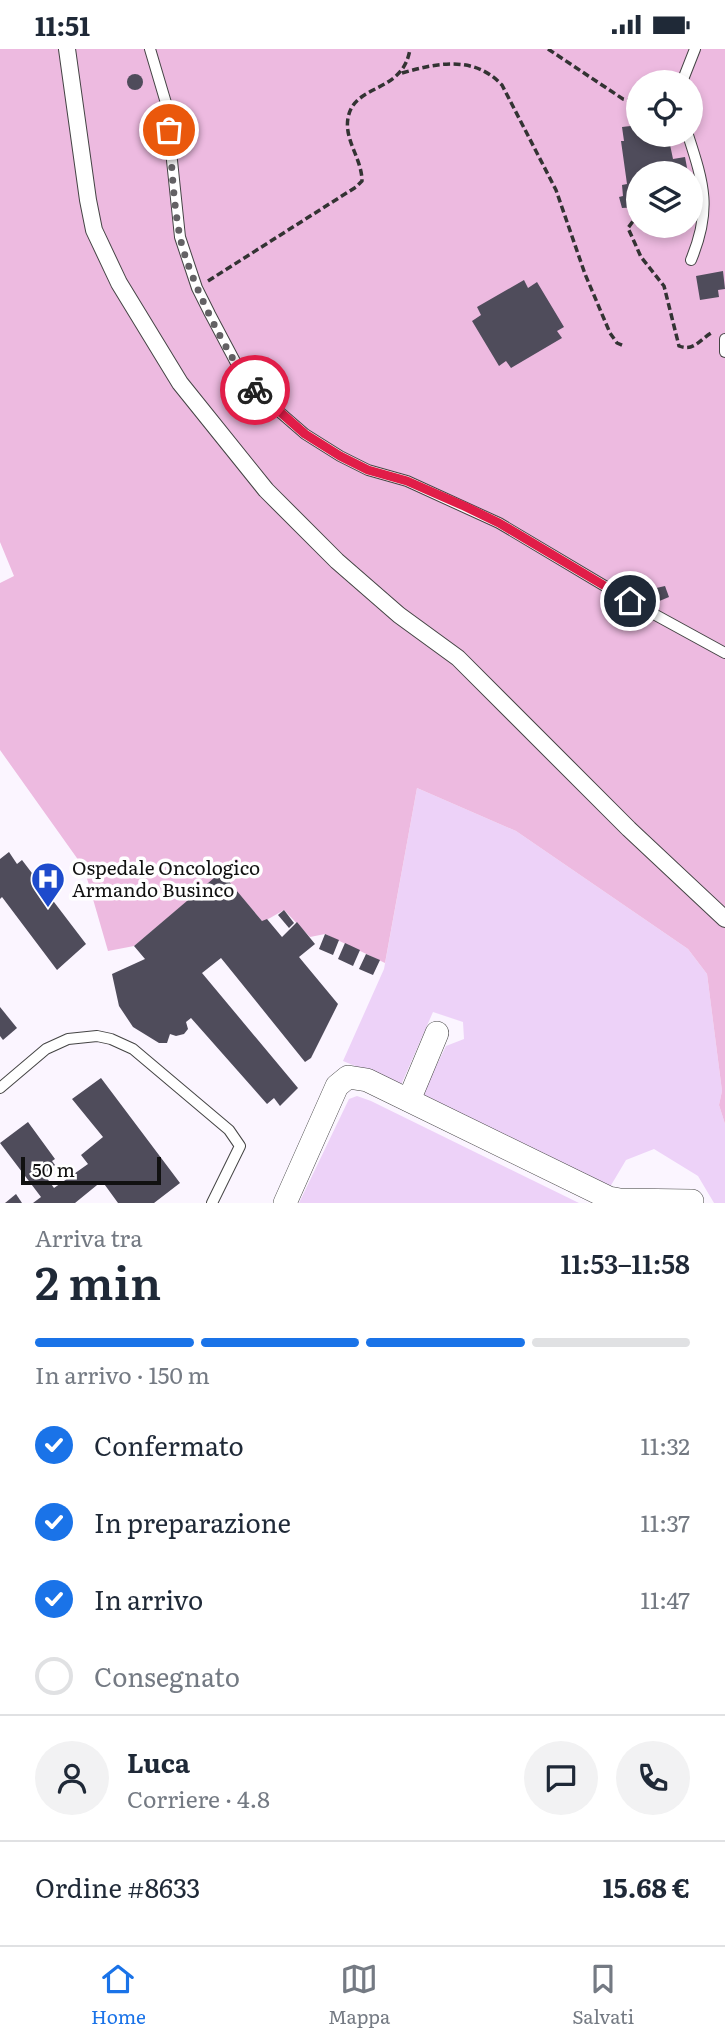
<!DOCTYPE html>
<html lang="it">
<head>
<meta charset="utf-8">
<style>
  body { margin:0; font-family:Literata,serif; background:#f2f2f3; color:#1f2937; height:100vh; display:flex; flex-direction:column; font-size:26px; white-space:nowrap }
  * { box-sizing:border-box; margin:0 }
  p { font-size:23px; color:#747a83 }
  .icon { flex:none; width:38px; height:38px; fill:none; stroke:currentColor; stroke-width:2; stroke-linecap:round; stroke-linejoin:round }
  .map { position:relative; height:1154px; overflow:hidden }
  .side { display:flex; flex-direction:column; background:#fff; flex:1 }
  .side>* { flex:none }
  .controls { position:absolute; left:626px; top:21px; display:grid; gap:14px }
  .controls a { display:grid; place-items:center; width:77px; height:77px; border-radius:50%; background:#fff; box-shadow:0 4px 10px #0003; font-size:35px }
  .scale { position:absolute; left:21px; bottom:18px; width:140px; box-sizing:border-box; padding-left:7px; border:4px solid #111; border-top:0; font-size:19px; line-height:24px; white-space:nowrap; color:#111; -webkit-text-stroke:5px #fff; paint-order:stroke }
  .pin { position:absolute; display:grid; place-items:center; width:60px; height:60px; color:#fff; margin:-30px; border:4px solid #fff; border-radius:50%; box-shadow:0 2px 7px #0007 }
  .courier { position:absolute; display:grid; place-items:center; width:70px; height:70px; margin:-35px; border:5px solid #e11d48; border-radius:50%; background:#fff; color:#222; box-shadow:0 2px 9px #0007 }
  .summary em { font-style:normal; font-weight:600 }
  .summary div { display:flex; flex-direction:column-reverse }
  .summary { display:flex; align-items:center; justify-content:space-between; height:119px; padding:0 35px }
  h1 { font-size:46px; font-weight:600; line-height:52px }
  .bar { display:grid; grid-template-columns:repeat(4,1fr); gap:10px 7px; align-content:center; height:84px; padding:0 35px }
  .bar i { height:9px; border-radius:5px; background:#e0e1e3 }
  .bar .current { background:#1a73e8 }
  .bar p { grid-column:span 4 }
  .line { display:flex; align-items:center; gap:18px; padding:0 35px; border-top:2px solid #e0e1e3 }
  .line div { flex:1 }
  .round { display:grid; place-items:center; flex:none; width:74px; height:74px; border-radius:37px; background:#f2f2f3 }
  ol { padding:0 35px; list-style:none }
  li { display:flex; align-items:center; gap:21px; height:77px }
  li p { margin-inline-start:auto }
  li .icon { padding:7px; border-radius:50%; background:#1a73e8; color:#fff; stroke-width:4 }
  li:last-child { color:#747a83 }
  li i { width:38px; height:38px; border:4px solid #e0e1e3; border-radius:50% }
  .status { display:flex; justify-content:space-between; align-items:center; height:49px; padding:0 35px; background:#fff; direction:ltr }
  .status svg { height:19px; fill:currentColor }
  .dock { display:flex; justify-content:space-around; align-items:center; height:98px; border-top:2px solid #e0e1e3; background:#fff; font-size:19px; color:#747a83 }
  .dock a { display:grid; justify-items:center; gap:4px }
  .dock .current { color:#1a73e8 }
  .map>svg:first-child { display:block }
  .farmland { fill:#edd2f8 }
  .green { fill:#edbae0; fill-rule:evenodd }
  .building { fill:#4f4c5b }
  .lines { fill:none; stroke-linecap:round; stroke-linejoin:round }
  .service-casing { stroke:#444; stroke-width:12 }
  .pedestrian-casing { stroke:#444; stroke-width:18 }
  .minor-casing { stroke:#444; stroke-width:24 }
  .path { stroke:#333; stroke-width:3.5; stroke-dasharray:7 3.5; stroke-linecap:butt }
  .service { stroke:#fff; stroke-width:10 }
  .pedestrian { stroke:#fff; stroke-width:16 }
  .minor { stroke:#fff; stroke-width:23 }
  .done { stroke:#636164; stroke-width:7; stroke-dasharray:0 12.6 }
  .route { stroke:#e11d48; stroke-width:9 }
  .labels { text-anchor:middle; stroke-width:7; stroke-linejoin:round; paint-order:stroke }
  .poi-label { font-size:19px; fill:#111; stroke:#fff; text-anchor:start }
</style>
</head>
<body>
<div class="status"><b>11:51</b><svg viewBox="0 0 49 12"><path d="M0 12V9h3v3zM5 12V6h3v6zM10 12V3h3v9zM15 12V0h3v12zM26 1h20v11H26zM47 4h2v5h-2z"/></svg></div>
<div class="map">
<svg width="725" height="1154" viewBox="0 0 725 1154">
  <rect width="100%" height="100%" fill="#fbf5ff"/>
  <!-- farmland -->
  <g class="farmland">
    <polygon points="417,739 516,782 688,900 707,925 722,1042 719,1056 725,1075 725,1154 714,1154 698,1127 654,1100 626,1111 610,1138 422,1046 446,997 464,990 463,973 433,963 401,1036 343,1012 384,920"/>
    <polygon points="357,1047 371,1052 579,1154 299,1154 349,1050"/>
  </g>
  <!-- green -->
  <path class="green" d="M0 0H725V1075L719 1056 722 1042 707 925 688 900 516 782 417 739 385 914 325 885 310 888 284 861 263 873 221 824 134 897 108 902 84 819 0 701V534L14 527 0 493ZM639 33H691V86H639ZM639 124H691V177H639Z"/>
  <!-- building -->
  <g class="building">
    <circle cx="135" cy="33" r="8"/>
    <polygon points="639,76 639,86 653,86 654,88 668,86 673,110 685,108 688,124 639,124 639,158 622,159 619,148 623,147 622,136 627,135 621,92 624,92 622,78"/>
    <polygon points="723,222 725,240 718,241 719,248 700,251 696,227"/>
    <polygon points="524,231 528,239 537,233 564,278 557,282 562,289 511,319 506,312 499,317 472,272 481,266 477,258"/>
    <polygon points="665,537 669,548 657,553 652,540"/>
    <polygon points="9,803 17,815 22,811 86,895 57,921 2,848 0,850 0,810"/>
    <polygon points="221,823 262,872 267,870 282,888 297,873 315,895 299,908 338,955 311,1009 305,1013 221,909 202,924 298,1039 280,1057 274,1049 267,1055 191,969 186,973 188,980 184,985 176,987 170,985 167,994 159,994 133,978 119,957 112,925 145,910 134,897"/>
    <polygon points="284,861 294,874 289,879 278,866"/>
    <polygon points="325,885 339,891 333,906 319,900"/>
    <polygon points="345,894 360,901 353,917 338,910"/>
    <polygon points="366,905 380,911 373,926 359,920"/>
    <polygon points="0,958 17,979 3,991 0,987"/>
    <polygon points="101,1029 180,1134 154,1154 118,1154 102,1132 75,1154 33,1154 41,1148 0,1094 28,1073 55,1110 52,1112 55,1116 44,1125 54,1139 88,1115 81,1106 103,1088 72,1050"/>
    <polygon points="16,1145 22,1154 5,1154"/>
  </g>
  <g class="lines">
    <!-- service casing -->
    <g class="service-casing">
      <g id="service">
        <polyline points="150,0 166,54 180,188 197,239 210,265 237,316 252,339 305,385 340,407 368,421 407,432 499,474 630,552 725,604"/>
        <polyline points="682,33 695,0"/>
        <path d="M688 86C704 135 712 161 691 211"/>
        <polyline points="725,290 725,303"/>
        <polyline points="0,1039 46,1000 68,990 97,987 111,990 133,1000 229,1081 240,1097 212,1154"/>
      </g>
    </g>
    <!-- pedestrian casing -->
    <g class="pedestrian-casing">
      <polyline id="pedestrian" points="67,0 88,151 94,181 119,234 180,334 266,441 337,512 399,566 458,609 629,780 725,870"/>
    </g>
    <!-- minor casing -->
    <g class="minor-casing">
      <g id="minor">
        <polyline points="409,1051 437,984"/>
        <polyline points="285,1154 337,1037 348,1028 367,1031 609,1149 620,1151 692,1152"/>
      </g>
    </g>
    <!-- path -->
    <g class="path">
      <polyline points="548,0 623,50 639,54"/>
      <path d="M402 24C437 14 474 6 502 36L556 141 585 225 610 284 617 294 624 297"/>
      <path d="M639 164 628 179 641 208 664 237 679 297C694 303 700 290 713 283"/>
      <path d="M208 232 356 138 362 132C362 110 344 91 348 69 354 34 403 45 410 0"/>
    </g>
    <!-- service -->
    <use href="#service" class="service"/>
    <!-- pedestrian -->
    <use href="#pedestrian" class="pedestrian"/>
    <!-- minor -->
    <use href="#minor" class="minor"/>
  </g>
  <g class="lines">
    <!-- done -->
    <path class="done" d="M169 81C172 116 173 153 180 188 188 227 228 311 255 341"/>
    <!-- route -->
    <polyline class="route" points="255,341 305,385 340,407 368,421 407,432 464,457 499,474 630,552"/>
  </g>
  <!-- icons -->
  <defs>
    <g id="hospital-pin" transform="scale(1.75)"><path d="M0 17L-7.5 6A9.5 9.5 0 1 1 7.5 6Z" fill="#1e4bcc" stroke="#fff"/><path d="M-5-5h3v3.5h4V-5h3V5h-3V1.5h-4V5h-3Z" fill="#fff"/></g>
  </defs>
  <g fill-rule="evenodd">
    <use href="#hospital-pin" x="48" y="830"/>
  </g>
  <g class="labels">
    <!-- poi labels -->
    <g class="poi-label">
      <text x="72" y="826">Ospedale Oncologico<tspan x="72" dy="22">Armando Businco</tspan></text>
    </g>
  </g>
</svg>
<div class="controls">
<a><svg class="icon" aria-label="locate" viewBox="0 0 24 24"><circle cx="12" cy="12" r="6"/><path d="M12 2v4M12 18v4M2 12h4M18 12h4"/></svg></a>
<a><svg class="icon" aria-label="layers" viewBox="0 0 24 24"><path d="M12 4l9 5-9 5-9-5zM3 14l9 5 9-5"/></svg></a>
</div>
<div class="scale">50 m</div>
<div class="pin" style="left:169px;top:81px;background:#ea580c"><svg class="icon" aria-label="bag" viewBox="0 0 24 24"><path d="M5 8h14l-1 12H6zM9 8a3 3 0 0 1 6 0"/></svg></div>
<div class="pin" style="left:630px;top:552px;background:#1f2937"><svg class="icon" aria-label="home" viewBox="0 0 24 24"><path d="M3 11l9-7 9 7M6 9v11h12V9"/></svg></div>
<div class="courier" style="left:255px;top:341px"><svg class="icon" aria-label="bike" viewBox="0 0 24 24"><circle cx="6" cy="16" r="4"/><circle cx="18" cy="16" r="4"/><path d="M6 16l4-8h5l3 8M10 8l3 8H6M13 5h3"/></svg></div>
</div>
<section class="side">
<div class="summary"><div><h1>2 min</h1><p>Arriva tra</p></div><em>11:53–11:58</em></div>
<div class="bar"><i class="current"></i><i class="current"></i><i class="current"></i><i></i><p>In arrivo · 150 m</p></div>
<ol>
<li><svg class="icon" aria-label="check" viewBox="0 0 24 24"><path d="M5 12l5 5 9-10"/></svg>Confermato<p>11:32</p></li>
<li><svg class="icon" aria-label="check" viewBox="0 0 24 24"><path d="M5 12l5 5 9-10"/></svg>In preparazione<p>11:37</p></li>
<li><svg class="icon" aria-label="check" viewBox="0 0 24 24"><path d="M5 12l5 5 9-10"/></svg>In arrivo<p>11:47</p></li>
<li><i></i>Consegnato</li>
</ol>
<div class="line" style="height:126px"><a class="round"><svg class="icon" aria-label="person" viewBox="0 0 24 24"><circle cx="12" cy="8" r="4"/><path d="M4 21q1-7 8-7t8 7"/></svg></a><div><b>Luca</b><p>Corriere · 4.8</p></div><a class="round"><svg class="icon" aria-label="chat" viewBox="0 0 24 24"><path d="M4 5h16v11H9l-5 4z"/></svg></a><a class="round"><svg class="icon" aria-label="phone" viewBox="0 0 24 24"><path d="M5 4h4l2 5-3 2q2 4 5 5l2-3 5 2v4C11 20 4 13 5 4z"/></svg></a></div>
<div class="line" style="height:91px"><div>Ordine #8633</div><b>15.68 €</b></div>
</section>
<nav class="dock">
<a class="current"><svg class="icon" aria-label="home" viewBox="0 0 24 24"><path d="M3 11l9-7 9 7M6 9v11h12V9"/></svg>Home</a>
<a><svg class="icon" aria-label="map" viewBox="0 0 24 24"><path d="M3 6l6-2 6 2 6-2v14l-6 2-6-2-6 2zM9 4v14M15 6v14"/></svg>Mappa</a>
<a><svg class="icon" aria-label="saved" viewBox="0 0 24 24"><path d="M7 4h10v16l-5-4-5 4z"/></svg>Salvati</a>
</nav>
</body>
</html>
